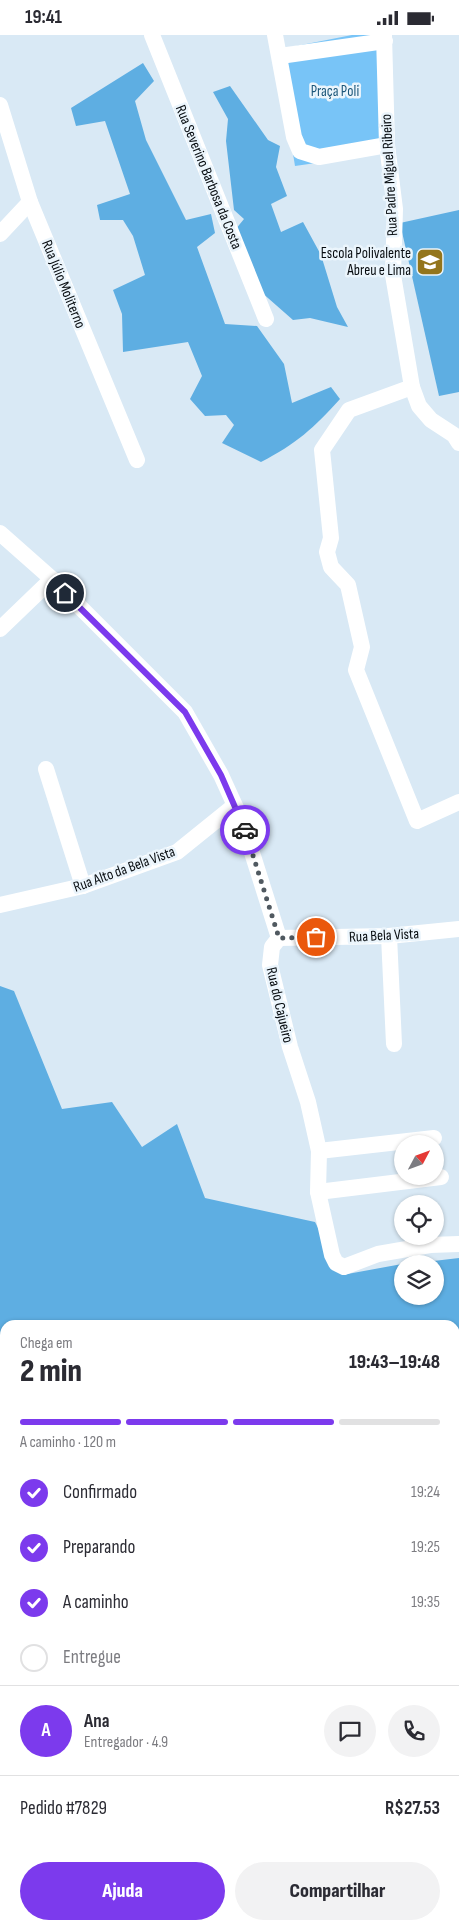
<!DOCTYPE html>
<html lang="pt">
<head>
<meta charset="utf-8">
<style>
  body { margin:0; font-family:"Sofia Sans Condensed",sans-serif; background:#f2f2f3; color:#2b2b33; height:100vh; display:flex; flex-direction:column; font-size:19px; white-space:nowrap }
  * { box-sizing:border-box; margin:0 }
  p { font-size:16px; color:#7c7c81 }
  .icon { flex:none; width:28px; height:28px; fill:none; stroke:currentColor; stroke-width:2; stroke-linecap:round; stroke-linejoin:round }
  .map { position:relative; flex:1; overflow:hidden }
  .drawer { position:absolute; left:0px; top:1285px; width:460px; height:610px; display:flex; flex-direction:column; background:#fff; border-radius:15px 15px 0 0; box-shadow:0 1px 4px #0004 }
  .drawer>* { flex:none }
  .needle { width:32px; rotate:49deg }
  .buttons { position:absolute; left:394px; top:1100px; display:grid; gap:10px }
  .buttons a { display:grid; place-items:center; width:50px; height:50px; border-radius:50%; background:#fff; box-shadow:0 1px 4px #0004; font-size:25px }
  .pin { position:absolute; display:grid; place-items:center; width:42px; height:42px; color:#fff; margin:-21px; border:2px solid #fff; border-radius:50%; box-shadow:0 1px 5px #0007 }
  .courier { position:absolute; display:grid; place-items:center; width:50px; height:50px; margin:-25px; border:4px solid #7c3aed; border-radius:50%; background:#fff; color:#222; box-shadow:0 1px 6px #0007 }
  .summary em { font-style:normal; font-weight:800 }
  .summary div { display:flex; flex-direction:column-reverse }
  .summary { display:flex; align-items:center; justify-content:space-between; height:85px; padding:0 20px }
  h1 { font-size:32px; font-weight:800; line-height:38px }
  .bar { display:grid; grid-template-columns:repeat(4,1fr); gap:8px 5px; align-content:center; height:60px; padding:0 20px }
  .bar i { height:6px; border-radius:4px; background:#e1e1e2 }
  .bar .current { background:#7c3aed }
  .bar p { grid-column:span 4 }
  .line { display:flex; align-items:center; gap:12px; padding:0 20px; border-top:1px solid #e1e1e2 }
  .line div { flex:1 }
  .round { display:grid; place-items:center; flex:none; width:52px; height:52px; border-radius:26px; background:#f2f2f3 }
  ol { padding:0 20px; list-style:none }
  li { display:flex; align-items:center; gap:15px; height:55px }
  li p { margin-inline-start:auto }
  li .icon { padding:5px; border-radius:50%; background:#7c3aed; color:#fff; stroke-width:4 }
  li:last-child { color:#7c7c81 }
  li i { width:28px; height:28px; border:2px solid #e1e1e2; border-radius:50% }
  .cta { display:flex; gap:10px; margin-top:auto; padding:10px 20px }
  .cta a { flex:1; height:58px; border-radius:30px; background:#7c3aed; color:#fff; font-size:20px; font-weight:800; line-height:58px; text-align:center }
  .cta a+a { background:#f2f2f3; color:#2b2b33 }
  .status { display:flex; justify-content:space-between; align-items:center; height:35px; padding:0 25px; background:#fff; direction:ltr }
  .status svg { height:14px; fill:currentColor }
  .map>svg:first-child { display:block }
  .green { fill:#78c4f7 }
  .forest { fill:#5eaee2 }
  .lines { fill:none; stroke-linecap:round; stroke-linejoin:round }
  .minor { stroke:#fff; stroke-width:16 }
  .tertiary { stroke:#fff; stroke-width:21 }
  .done { stroke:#505960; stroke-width:5; stroke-dasharray:0 9 }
  .route { stroke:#7c3aed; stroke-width:6 }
  .labels { text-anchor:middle; stroke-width:5; stroke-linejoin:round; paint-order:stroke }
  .park-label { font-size:15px; fill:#1c577a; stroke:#ebf5fc }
  .street-label { font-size:15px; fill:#070c10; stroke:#ebf5fc }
  .poi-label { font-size:15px; fill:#070c10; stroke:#ebf5fc; text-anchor:end }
</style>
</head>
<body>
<div class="status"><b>19:41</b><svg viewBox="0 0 49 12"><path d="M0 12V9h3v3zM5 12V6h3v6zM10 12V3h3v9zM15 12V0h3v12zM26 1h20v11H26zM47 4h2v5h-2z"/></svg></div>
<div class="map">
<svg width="459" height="1895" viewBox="0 0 459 1895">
  <rect width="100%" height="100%" fill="#d9e9f5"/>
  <!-- green -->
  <polygon class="green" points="352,0 382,0 392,117 295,131 276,15"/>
  <!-- forest -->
  <g class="forest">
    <path d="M143 28 154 46 135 66 146 105 186 185 211 179 215 198 197 212 225 289 257 291 284 329 292 368 331 352 340 364C314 393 296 409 261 427L222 408 234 390 226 380 205 381 190 364 202 341 188 307 123 317 122 279 113 255 145 240 133 201 123 185H100L97 170 130 159 105 86 76 91 71 73Z"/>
    <polygon points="230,51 268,105 280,111 276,132 287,161 271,169 281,197 303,187 321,220 337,272 348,292 310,283 293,285 260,256 235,195 244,184 234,175 226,106 228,84 213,57"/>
    <polygon points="459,175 459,357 439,361 400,188"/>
    <polygon points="0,951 14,956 62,1074 112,1067 142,1112 177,1089 205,1163 315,1187 342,1240 402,1229 402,1261 435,1261 435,1229 408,1229 459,1223 459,1618 455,1618 455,1290 5,1290 5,1660 0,1662"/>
  </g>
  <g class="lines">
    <!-- minor -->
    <g class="minor">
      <polyline points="152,0 266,284"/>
      <polyline points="275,0 294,102 300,116 319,122 387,110"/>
      <polyline points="384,0 387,110 395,174 393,240 412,352 419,371 431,385 454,400 459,408"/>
      <polyline points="280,21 385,6"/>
      <polyline points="0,70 30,167 137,425"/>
      <polyline points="0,199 30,167"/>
      <polyline points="412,352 349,375 322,415 331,503 327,517 331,532 348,550 362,612 356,635 417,786 459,767"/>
      <polyline points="0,498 52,544 185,677 221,740 242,786 279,903"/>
      <polyline points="0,594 52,544"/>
      <polyline points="46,734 83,851"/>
      <polyline points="0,870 83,851 177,817 234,771"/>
      <polyline points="389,901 394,1009"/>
      <polyline points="279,903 272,912 270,930 290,1012 308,1067 319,1116 318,1157 332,1220 336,1228 344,1232 378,1219 430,1210 459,1209"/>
      <polyline points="279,903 389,901 459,894"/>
      <polyline points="319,1116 434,1103"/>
      <polyline points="318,1157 441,1142"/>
    </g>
    <!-- tertiary -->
    <g class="tertiary">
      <polyline points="455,1628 459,1627"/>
      <polyline points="0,1661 5,1659"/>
      <polyline points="0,1701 5,1704"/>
      <polyline points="205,1895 206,1890"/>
    </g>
  </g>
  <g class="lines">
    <!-- done -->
    <polyline class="done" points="245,795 279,903 316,902"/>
    <!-- route -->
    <polyline class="route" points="65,558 185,677 221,740 245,795"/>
  </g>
  <!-- icons -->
  <defs>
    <g id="school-square" transform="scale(1.4375)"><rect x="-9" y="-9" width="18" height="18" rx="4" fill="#93751c" stroke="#ebf5fc"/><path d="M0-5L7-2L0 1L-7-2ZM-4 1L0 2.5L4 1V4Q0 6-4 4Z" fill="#fff"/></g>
  </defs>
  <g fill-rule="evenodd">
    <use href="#school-square" x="430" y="227"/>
  </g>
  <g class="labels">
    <!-- park labels -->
    <g class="park-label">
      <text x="335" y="61">Praça Poli</text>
    </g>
    <!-- street labels -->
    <g class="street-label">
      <text transform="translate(389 140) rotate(-93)" y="5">Rua Padre Miguel Ribeiro</text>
      <text transform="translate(209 142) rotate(68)" y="5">Rua Severino Barbosa da Costa</text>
      <text transform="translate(64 249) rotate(68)" y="5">Rua Júlio Moliterno</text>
      <text transform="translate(124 834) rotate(-20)" y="5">Rua Alto da Bela Vista</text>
      <text transform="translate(384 900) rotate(-3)" y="5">Rua Bela Vista</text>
      <text transform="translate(280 970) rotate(77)" y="5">Rua do Cajueiro</text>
    </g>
    <!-- poi labels -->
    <g class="poi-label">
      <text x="411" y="223">Escola Polivalente<tspan x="411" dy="17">Abreu e Lima</tspan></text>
    </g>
  </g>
</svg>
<div class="buttons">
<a><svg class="needle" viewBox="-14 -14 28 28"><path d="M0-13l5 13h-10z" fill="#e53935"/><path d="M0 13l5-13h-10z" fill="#7c7c81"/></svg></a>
<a><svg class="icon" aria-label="locate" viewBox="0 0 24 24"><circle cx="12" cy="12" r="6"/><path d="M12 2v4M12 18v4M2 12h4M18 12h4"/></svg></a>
<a><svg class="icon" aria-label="layers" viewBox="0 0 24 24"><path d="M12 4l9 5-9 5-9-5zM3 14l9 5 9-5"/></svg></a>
</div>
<div class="pin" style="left:316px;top:902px;background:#ea580c"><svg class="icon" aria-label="bag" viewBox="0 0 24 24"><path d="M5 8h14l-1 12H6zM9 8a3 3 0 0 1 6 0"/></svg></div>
<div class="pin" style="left:65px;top:558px;background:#1f2937"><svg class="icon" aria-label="home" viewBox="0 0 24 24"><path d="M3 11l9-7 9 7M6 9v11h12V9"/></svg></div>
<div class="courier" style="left:245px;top:795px"><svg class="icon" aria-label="car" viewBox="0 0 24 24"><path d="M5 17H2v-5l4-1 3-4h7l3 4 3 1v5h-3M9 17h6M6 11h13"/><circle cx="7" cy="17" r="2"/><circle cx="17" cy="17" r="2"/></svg></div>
<section class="drawer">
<div class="summary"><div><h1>2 min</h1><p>Chega em</p></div><em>19:43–19:48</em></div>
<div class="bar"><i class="current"></i><i class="current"></i><i class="current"></i><i></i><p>A caminho · 120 m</p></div>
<ol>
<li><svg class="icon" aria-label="check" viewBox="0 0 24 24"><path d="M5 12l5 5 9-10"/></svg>Confirmado<p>19:24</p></li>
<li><svg class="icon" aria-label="check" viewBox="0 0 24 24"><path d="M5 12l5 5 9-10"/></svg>Preparando<p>19:25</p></li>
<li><svg class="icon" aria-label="check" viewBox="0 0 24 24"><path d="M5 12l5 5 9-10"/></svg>A caminho<p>19:35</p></li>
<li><i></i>Entregue</li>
</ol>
<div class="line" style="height:90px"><b class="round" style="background:#7c3aed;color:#fff">A</b><div><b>Ana</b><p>Entregador · 4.9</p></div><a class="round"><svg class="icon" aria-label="chat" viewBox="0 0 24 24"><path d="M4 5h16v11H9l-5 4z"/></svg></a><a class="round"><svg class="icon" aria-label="phone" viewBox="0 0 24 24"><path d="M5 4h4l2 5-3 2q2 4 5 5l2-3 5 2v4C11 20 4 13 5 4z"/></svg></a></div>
<div class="line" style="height:65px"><div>Pedido #7829</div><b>R$27.53</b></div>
<div class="cta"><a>Ajuda</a><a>Compartilhar</a></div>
</section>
</div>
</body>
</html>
